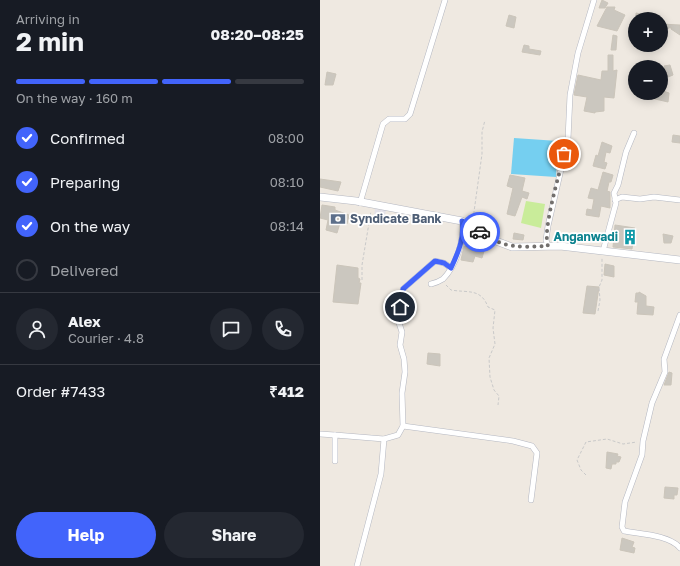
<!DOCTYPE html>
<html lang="en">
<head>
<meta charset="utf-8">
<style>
  body { margin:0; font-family:"Golos Text",sans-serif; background:#242831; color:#f1f3f6; height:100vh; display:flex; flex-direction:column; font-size:15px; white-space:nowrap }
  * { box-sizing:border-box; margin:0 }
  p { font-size:13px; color:#9ea1a6 }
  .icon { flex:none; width:22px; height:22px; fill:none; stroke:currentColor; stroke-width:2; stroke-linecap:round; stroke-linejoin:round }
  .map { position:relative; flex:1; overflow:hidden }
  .side { display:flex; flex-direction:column; background:#171b24; width:320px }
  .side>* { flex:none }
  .fabs { position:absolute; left:308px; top:12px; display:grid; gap:8px }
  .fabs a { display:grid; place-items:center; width:40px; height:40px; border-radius:50%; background:#171b24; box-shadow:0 2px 10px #0003; font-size:20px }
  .pin { position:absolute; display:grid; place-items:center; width:34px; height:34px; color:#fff; margin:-17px; border:2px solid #fff; border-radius:50%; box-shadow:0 1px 4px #0007 }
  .courier { position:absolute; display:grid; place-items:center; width:40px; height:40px; margin:-20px; border:3px solid #4264fb; border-radius:50%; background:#fff; color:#222; box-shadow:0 1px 5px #0007 }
  .overview em { font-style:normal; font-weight:700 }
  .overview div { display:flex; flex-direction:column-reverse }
  .overview { display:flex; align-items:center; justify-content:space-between; height:68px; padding:0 16px }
  h1 { font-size:26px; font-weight:700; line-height:30px }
  .bar { display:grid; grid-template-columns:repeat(4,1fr); gap:6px 4px; align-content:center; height:48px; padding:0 16px }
  .bar i { height:5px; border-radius:3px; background:#363941 }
  .bar .on { background:#4264fb }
  .bar p { grid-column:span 4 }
  .line { display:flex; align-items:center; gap:10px; padding:0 16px; border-top:1px solid #363941 }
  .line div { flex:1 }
  .round { display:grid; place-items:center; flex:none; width:42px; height:42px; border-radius:21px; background:#242831 }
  ol { padding:0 16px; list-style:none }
  li { display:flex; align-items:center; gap:12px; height:44px }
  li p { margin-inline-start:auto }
  li .icon { padding:4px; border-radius:50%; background:#4264fb; color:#fff; stroke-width:4 }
  li:last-child { color:#9ea1a6 }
  li i { width:22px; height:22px; border:2px solid #363941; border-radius:50% }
  .cta { display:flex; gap:8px; margin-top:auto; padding:8px 16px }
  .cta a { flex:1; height:46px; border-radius:24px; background:#4264fb; color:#fff; font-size:16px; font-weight:700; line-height:46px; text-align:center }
  .cta a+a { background:#242831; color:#f1f3f6 }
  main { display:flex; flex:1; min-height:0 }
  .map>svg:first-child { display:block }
  .industrial { fill:#e3e1e8 }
  .pitch { fill:#c9ec9a }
  .water { fill:#75cff0 }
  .building { fill:#cbc7bf; stroke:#cbc5ba }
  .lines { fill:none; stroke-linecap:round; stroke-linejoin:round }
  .street-casing { stroke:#b4b7c1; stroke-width:6 }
  .secondary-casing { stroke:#b4b7c1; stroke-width:8 }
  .path { stroke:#c9c9c9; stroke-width:1; stroke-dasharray:3 2; stroke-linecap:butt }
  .street { stroke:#fff; stroke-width:5 }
  .secondary { stroke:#fff; stroke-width:7 }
  .done { stroke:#726f6d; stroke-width:4; stroke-dasharray:0 7.2 }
  .route { stroke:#4264fb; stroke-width:5 }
  .labels { text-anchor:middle; stroke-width:3.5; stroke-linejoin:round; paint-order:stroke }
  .service-label { font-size:12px; font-weight:bold; fill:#4e5e75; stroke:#fff; text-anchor:start }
  .culture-label { font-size:12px; font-weight:bold; fill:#0d838f; stroke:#fff; text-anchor:end }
</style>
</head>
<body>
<main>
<section class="side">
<div class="overview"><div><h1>2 min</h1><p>Arriving in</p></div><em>08:20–08:25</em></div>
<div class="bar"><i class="on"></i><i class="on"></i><i class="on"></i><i></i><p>On the way · 160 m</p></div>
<ol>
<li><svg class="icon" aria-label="check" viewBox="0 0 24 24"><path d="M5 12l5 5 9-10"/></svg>Confirmed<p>08:00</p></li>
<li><svg class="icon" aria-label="check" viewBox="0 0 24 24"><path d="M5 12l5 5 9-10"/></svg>Preparing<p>08:10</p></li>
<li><svg class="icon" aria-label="check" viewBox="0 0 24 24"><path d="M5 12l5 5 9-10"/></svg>On the way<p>08:14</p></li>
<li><i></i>Delivered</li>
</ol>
<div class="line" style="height:72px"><a class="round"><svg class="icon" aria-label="person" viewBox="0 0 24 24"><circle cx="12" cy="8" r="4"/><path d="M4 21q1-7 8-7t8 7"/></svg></a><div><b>Alex</b><p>Courier · 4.8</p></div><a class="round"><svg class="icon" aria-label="chat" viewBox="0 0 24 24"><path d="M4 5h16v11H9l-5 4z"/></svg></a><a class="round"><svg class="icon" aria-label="phone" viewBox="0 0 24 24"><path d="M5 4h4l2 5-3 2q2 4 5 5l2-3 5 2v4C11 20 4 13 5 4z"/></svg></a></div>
<div class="line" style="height:52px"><div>Order #7433</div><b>₹412</b></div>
<div class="cta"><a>Help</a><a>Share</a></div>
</section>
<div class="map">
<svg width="360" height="566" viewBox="0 0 360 566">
  <rect width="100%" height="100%" fill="#efe9e1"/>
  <!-- industrial -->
  <polygon class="industrial" points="55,209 66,210 63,225 53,223"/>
  <!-- pitch -->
  <polygon class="pitch" points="206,201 225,204 221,228 201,223"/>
  <!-- water -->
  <polygon class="water" points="194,138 238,141 236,177 191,174"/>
  <!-- building -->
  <g class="building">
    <polygon points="282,0 288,3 285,8 279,8"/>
    <polygon points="287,7 295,7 294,10 305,15 297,31 277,26"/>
    <polygon points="316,13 334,17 334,19 316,19"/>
    <polygon points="189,15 196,17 194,28 186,26"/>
    <polygon points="341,24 360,25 360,35 351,29 351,27 341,32"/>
    <polygon points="293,35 297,36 296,50 291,50"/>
    <polygon points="204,45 209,46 209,49 221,51 220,55 202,52"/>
    <polygon points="288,55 293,55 293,71 297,70 294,98 284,97 284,111 275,112 275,113 264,111 267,97 254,95 258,75 281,80 282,71 288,71"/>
    <polygon points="350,65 353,75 348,77 344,66"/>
    <polygon points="7,72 16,74 13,85 5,85"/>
    <polygon points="343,91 349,93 348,102 331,98 331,93 343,93"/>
    <polygon points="353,135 360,136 360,143 352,142"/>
    <polygon points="282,142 292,146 290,153 286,152 284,162 287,163 285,169 273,166 276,155 278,156"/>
    <polygon points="283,172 293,175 291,182 289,182 287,191 290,192 290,208 281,206 279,217 266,215 267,209 272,210 274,199 268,198 271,188 278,190"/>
    <polygon points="190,175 205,178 202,191 209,193 207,199 202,197 195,216 187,214 193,188 187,186"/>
    <polygon points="0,179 21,182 18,191 0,187"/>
    <polygon points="2,205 15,207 15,210 29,215 27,224 20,223 17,233 6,230 8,220 0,218"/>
    <polygon points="295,225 315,228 312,249 293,247"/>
    <polygon points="194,233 204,235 203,240 193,239"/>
    <polygon points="343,234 353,236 351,243 344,243"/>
    <polygon points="151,240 166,244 162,258 155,256 153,262 141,260 144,246 149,247"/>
    <polygon points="285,264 294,266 294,277 284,275"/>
    <polygon points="17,265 38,268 38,278 40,279 39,283 41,283 38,304 13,302"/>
    <polygon points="267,286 279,287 275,314 263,313"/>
    <polygon points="319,292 326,296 326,306 334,307 333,315 317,314 318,302 315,302 316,293 319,293"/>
    <polygon points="108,353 120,354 120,366 107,364"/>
    <polygon points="349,372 352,373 351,385 344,385"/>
    <polygon points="287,452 298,454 297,456 301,457 299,462 296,462 296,464 292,464 291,469 286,468"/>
    <polygon points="345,487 358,488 357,495 354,495 354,499 344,498"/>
    <polygon points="302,538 314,542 312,547 315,548 314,553 300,550"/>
  </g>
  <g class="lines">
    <!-- street casing -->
    <g class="street-casing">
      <g id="street">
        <polyline points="295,200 302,197 320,199 334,197 360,200"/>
        <polyline points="40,203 63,124 69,119 85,119 90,114 125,0"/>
        <polyline points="228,246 226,240 228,226 248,139 250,95 258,53 274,0"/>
        <polyline points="283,251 296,203 294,193 298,185 306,152 314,133"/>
        <path d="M111 284C115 283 120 281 123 279 136 266 145 239 142 221"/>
        <path d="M360 315 344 359 345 372 332 403 323 441 322 455 305 502 302 527 304 531C320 534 350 535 360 548"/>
        <polyline points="83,426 193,441 212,446 217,453 211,500"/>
        <polyline points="0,434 15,435"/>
        <polyline points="15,461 15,435 64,439 78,435 83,426 82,393 85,372 84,359 80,345 82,332 78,320 83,289 115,261 124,263 131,268"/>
        <polyline points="37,566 61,474 64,439"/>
      </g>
    </g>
    <!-- secondary casing -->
    <g class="secondary-casing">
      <polyline id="secondary" points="0,197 36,201 142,221 168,238 192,247 240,246 360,260"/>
    </g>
    <!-- path -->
    <g class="path">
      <polyline points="153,219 162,154 162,132 165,120"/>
      <polyline points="42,280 42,265 51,211"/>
      <path d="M126 285 131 290C148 293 161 288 168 307L175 310 173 328 175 344 169 358 170 377 174 390 179 396 178 405"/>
      <polyline points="278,311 280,300 279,287 282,280 282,258"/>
      <polyline points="266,475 261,470 257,460 266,442 287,439 303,444 317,442"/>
    </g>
    <!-- street -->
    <use href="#street" class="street"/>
    <!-- secondary -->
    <use href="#secondary" class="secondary"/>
  </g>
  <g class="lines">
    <!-- done -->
    <path class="done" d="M160 232C185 249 199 247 228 246 222 230 240 173 244 154"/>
    <!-- route -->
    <path class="route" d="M80 307 83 289 115 261 124 263 131 268C138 253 145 237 142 221L160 232"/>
  </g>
  <!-- icons -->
  <defs>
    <g id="bank-bare" transform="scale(1.2)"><path d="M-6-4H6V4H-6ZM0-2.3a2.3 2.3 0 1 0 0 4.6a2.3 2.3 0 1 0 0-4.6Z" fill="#5c6f8a" stroke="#fff" stroke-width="2.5" paint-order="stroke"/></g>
    <g id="building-bare" transform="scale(1.2)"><path d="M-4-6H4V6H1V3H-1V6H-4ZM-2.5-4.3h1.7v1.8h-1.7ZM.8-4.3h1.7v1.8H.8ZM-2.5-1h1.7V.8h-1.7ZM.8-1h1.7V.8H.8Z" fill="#0f9aa8" stroke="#fff" stroke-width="2.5" paint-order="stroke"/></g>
  </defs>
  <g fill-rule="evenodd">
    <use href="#bank-bare" x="18" y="219"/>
    <use href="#building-bare" x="310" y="237"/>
  </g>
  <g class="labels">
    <!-- service labels -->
    <g class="service-label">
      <text x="30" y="223">Syndicate Bank</text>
    </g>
    <!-- culture labels -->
    <g class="culture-label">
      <text x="298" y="241">Anganwadi</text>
    </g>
  </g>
</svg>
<div class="fabs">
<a>+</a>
<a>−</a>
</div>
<div class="pin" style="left:244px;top:154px;background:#ea580c"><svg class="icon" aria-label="bag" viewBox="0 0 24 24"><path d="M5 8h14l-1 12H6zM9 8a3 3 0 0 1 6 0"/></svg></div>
<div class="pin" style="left:80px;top:307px;background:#1f2937"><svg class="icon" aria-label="home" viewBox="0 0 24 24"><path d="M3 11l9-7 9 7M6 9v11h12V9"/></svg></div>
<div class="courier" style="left:160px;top:232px"><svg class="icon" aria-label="car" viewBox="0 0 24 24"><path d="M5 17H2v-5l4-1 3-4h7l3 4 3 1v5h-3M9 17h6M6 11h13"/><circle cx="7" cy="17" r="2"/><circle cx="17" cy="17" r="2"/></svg></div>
</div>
</main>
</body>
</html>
